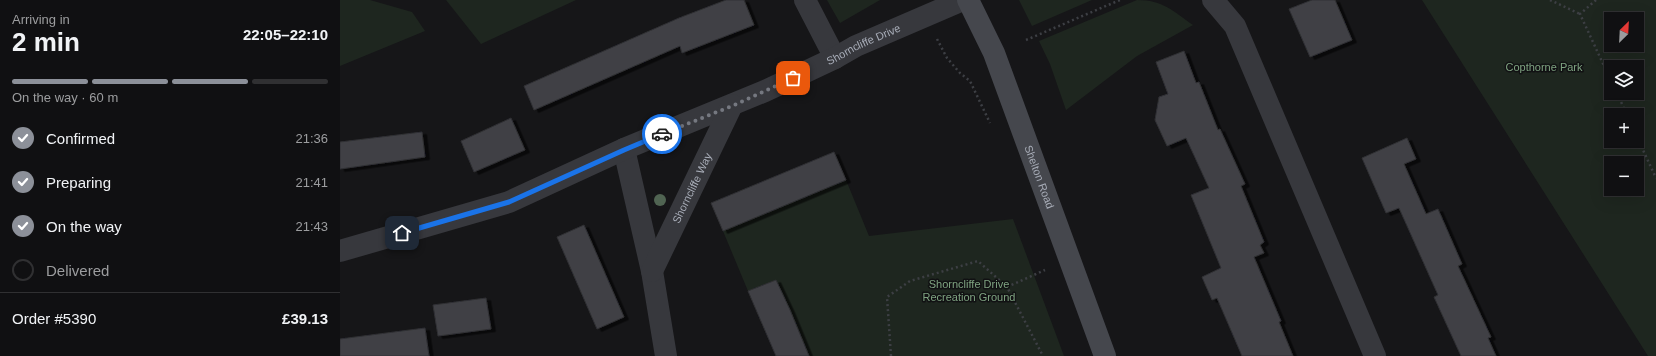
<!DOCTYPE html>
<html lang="en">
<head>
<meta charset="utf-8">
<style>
  body { margin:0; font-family:Arial,sans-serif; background:#1e1e20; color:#f1f3f6; height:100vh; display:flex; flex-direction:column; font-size:15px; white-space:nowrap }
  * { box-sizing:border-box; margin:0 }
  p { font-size:13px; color:#9c9d9f }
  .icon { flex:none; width:22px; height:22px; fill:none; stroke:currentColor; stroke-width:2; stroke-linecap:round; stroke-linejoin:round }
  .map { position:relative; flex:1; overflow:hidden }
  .sheet { display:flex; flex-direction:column; background:#101012; width:340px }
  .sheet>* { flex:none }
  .needle { width:26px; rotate:24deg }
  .fabs { position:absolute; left:1264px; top:12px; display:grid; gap:8px }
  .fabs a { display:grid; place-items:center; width:40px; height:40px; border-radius:0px; background:#101012; box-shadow:0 4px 16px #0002,0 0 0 1px #303032; font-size:20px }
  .pin { position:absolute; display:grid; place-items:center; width:34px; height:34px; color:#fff; margin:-17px; border-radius:8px; box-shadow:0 2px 6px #0006 }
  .courier { position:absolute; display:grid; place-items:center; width:40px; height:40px; margin:-20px; border:3px solid #1a73e8; border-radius:50%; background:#fff; color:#222; box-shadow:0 1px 5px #0007 }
  .headline em { font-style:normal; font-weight:700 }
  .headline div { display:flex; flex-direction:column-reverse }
  .headline { display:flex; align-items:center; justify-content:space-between; height:68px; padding:0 12px }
  h1 { font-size:26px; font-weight:700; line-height:30px }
  .bar { display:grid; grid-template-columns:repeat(4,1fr); gap:6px 4px; align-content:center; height:48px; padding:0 12px }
  .bar i { height:5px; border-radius:3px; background:#303032 }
  .bar .selected { background:#8c9099 }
  .bar p { grid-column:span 4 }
  .line { display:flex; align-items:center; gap:10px; padding:0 12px; border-top:1px solid #303032 }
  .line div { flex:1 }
  ol { padding:0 12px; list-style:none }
  li { display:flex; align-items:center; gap:12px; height:44px }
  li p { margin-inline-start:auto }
  li .icon { padding:4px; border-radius:50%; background:#8c9099; color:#fff; stroke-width:4 }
  li:last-child { color:#9c9d9f }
  li i { width:22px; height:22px; border:2px solid #303032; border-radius:50% }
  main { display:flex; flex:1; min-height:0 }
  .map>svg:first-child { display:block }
  .green { fill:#1e261f; fill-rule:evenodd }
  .building { fill:#404145; stroke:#303034; filter:url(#shadow) }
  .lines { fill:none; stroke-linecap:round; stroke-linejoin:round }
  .path { stroke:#3d3f44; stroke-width:2.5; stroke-dasharray:2 3; stroke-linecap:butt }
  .minor { stroke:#37383d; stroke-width:22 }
  .secondary { stroke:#45474d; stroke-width:22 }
  .tree { fill:#506452 }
  .done { stroke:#757880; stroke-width:4; stroke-dasharray:0 7.2 }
  .route { stroke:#1a73e8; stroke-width:5 }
  .labels { text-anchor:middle; stroke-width:3; stroke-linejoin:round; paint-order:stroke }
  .street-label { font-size:11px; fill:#a8adb8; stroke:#111113 }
  .park-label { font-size:11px; fill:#7fa381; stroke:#111113 }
</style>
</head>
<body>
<main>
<section class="sheet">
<div class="headline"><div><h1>2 min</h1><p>Arriving in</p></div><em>22:05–22:10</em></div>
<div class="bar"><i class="selected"></i><i class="selected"></i><i class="selected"></i><i></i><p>On the way · 60 m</p></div>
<ol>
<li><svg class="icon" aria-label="check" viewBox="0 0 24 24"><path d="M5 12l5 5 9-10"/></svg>Confirmed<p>21:36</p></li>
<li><svg class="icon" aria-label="check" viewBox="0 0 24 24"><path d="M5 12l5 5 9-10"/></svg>Preparing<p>21:41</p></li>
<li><svg class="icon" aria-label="check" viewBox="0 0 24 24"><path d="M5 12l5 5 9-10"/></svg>On the way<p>21:43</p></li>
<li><i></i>Delivered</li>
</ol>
<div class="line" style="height:52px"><div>Order #5390</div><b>£39.13</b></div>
</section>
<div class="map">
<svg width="1316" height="356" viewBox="0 0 1316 356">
  <defs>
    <filter id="shadow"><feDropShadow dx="4.5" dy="2.5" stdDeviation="0" flood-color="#0009"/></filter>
  </defs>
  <rect width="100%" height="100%" fill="#161618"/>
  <!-- green -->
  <g class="green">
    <polygon points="0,0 30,0 72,12 85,31 0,66"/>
    <polygon points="106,0 236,0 141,44"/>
    <polygon points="487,0 540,0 500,23"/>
    <polygon points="679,0 752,0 692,26"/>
    <path d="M797 0C823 0 833 11 853 25L797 56 726 110 710 64 699 41Z"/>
    <path d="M1082 0H1316V356H1308ZM1271 19H1297V45H1271ZM1271 67H1297V93H1271ZM1271 115H1297V141H1271ZM1271 163H1297V189H1271Z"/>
    <polygon points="506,180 529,236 673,219 724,356 469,356 436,280 408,291 383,231"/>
  </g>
  <!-- building -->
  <g class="building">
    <polygon points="386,0 404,0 414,25 342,53 340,46 194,110 184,86 339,18"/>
    <polygon points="972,0 995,0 1012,40 970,57 949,9"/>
    <polygon points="844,51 856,83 859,82 878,130 880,129 905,184 901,186 924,242 920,245 924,253 914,257 941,321 939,322 953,356 902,356 877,298 872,300 862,277 881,268 851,195 869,188 846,138 827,146 815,120 819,97 828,94 816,62"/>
    <polygon points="171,118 185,150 134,172 121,141"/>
    <polygon points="82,132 85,157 0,169 0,142"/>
    <polygon points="1067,138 1076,159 1064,164 1086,214 1098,209 1122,264 1118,266 1151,337 1148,338 1156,356 1121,356 1094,297 1098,295 1059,208 1046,213 1022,158"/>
    <polygon points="494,152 506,180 383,231 371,203"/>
    <polygon points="244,225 284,317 257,329 217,237"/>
    <polygon points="436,280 450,310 469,356 436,356 408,291"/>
    <polygon points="146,298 151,329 98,336 93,305"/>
    <polygon points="85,328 89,356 0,356 0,339"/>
  </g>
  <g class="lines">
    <!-- path -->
    <g class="path">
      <polyline points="1210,0 1240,14"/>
      <polyline points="1256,0 1240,14 1271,81"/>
      <polyline points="597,39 607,58 620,73 630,81 650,123"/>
      <polyline points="686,40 780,0"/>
      <polyline points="1277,93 1287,115"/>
      <polyline points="1297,137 1316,178"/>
      <polyline points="667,287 705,270"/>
      <polyline points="551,356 547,297 570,281 638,261 667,287 703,356"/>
    </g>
    <!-- minor -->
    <g class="minor">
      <polyline points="465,0 495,58"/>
      <polyline points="873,0 895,26 1035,356"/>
      <polyline points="284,149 312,271 326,356"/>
      <path id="s1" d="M0 251 169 202 284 149 425 91 495 58 516 46 623 0"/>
      <path id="s2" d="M312 271 392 105"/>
    </g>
    <!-- secondary -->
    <path class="secondary" id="s3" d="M628 0 654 53 765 356"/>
  </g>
  <!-- trees -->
  <circle class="tree" cx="320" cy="200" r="6"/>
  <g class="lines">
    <!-- done -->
    <polyline class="done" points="322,134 392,106 453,78"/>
    <!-- route -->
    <polyline class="route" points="62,233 169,202 284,150 322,134"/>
  </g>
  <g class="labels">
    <!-- street labels -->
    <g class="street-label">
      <text dy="4" stroke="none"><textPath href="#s1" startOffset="564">Shorncliffe Drive</textPath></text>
      <text dy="4" stroke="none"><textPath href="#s3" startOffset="191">Shelton Road</textPath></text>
      <text dy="4" stroke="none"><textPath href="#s2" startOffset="92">Shorncliffe Way</textPath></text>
    </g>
    <!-- park labels -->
    <g class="park-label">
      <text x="1204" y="71">Copthorne Park</text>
      <text x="629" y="288">Shorncliffe Drive<tspan x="629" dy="13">Recreation Ground</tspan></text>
    </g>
  </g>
</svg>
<div class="fabs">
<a><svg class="needle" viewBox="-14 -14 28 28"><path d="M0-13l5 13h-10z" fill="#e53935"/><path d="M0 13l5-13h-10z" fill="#9c9d9f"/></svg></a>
<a><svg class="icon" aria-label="layers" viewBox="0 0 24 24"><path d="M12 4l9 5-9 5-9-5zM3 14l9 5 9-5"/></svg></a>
<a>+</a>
<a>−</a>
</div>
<div class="pin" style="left:453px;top:78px;background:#ea580c"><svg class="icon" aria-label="bag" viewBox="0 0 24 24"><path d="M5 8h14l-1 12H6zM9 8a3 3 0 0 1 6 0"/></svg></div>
<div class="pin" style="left:62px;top:233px;background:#1f2937"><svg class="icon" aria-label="home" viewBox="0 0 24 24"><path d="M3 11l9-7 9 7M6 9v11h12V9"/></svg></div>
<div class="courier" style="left:322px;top:134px"><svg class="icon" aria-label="car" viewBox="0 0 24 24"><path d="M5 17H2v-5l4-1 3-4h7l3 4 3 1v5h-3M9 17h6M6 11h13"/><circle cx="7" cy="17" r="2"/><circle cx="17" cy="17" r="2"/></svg></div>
</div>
</main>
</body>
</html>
